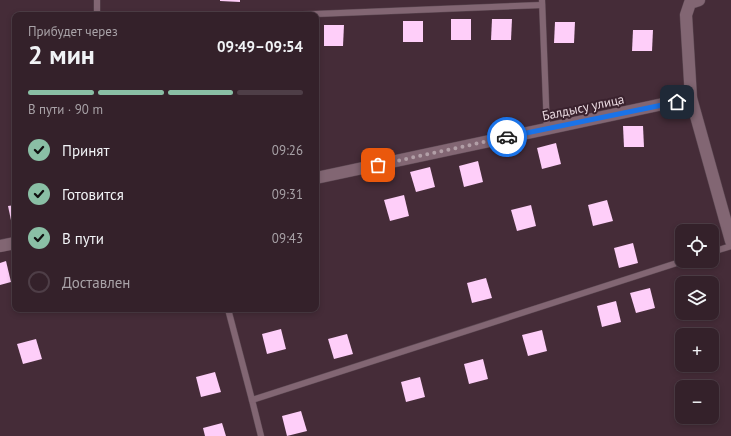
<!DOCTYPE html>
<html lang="ru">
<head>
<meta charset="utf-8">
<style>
  body { margin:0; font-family:"PT Sans",sans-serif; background:#3c2932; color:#f1f3f6; height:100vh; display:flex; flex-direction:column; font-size:15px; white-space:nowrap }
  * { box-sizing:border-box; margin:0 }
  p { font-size:13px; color:#a9a3a8 }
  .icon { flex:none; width:22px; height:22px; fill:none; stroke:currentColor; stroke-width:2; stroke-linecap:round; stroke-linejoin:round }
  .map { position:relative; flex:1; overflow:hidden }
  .details { position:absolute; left:12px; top:12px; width:307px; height:300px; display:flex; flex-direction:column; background:#34212a; border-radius:8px; box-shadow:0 2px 6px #0003,0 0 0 1px #4e3e47 }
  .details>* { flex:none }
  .fabs { position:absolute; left:675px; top:224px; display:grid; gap:8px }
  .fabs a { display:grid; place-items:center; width:44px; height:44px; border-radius:8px; background:#34212a; box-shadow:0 2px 6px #0003,0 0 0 1px #4e3e47; font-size:20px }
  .pin { position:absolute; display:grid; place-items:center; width:34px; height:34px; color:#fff; margin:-17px; border-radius:8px; box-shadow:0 2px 6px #0006 }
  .courier { position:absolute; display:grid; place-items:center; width:40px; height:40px; margin:-20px; border:3px solid #1a73e8; border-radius:50%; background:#fff; color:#222; box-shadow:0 1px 5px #0007 }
  .headline em { font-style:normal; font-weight:600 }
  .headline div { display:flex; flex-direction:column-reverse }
  .headline { display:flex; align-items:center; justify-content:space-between; height:68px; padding:0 16px }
  h1 { font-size:26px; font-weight:600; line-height:30px }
  .bar { display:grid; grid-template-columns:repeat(4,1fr); gap:6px 4px; align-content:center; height:48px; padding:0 16px }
  .bar i { height:5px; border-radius:3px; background:#4e3e47 }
  .bar .selected { background:#8abfa5 }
  .bar p { grid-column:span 4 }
  ol { padding:0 16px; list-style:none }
  li { display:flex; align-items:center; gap:12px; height:44px }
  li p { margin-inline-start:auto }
  li .icon { padding:4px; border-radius:50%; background:#8abfa5; color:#111; stroke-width:4 }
  li:last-child { color:#a9a3a8 }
  li i { width:22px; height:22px; border:2px solid #4e3e47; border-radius:50% }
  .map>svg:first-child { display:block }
  .building { fill:#fecef9 }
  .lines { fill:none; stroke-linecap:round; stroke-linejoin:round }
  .lane-casing { stroke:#5c4852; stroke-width:7 }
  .street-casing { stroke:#5c4852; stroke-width:13 }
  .lane { stroke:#826673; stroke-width:6 }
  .street { stroke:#826673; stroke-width:12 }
  .done { stroke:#b19ea6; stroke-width:4; stroke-dasharray:0 7.2 }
  .route { stroke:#1a73e8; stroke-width:5 }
  .labels { text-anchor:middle; stroke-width:4; stroke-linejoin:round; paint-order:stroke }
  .street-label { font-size:13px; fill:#ebdbe2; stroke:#3a222e }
</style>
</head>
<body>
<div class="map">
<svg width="731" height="436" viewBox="0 0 731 436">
  <rect width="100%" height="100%" fill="#452c38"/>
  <!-- building -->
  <g class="building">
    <polygon points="220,0 240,0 240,2 220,1"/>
    <rect x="451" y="19" width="20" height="21"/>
    <polygon points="492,19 512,19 511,40 491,40"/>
    <rect x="403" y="21" width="20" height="21"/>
    <polygon points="555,22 575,22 574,43 554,43"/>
    <polygon points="324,25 344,25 343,46 324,46"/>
    <polygon points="633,30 653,30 652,51 632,51"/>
    <polygon points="623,126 643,126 644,147 624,147"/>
    <polygon points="556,143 561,164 542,169 537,148"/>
    <polygon points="478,161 483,182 464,187 459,166"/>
    <polygon points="430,167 435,187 416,192 410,172"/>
    <polygon points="404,195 409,216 390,221 384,200"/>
    <polygon points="607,200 613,221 593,226 588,205"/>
    <polygon points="15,205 15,225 12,225 8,206"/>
    <polygon points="531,205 536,226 517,231 511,210"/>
    <polygon points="633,243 638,263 619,268 614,248"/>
    <polygon points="6,261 11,282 0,285 0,263"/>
    <polygon points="486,278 492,298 472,303 467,283"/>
    <polygon points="650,288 655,308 636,313 630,293"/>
    <polygon points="616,301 621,322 602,327 597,306"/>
    <polygon points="281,329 286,349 267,354 262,334"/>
    <polygon points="542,330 547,351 528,356 522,335"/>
    <polygon points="347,334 353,354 334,359 328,339"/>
    <polygon points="36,339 42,359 23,364 17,344"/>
    <polygon points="483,359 488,379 469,384 464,364"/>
    <polygon points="215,372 221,392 201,397 196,377"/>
    <polygon points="420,377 425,397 406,402 401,382"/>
    <polygon points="301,411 307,431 287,436 282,416"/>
    <polygon points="222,423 226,436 205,436 203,428"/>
  </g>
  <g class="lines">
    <!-- lane casing -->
    <g class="lane-casing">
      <g id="lane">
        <polyline points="542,0 547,129"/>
        <polyline points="97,15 97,0"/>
        <polyline points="290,15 542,5"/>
        <polyline points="712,252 731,246"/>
        <polyline points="228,309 252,400 261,436"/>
        <polyline points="252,400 683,261"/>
      </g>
    </g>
    <!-- street casing -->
    <g class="street-casing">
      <g id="street">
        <polyline points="699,0 690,3 686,15 691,98 731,241"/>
        <polyline points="316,178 691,98"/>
        <polyline points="0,246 15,243"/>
      </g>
    </g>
    <!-- lane -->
    <use href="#lane" class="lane"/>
    <!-- street -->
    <use href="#street" class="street"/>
  </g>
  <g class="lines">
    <!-- done -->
    <polyline class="done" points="378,165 507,137"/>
    <!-- route -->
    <polyline class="route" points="507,137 677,102"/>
  </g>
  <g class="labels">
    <!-- street labels -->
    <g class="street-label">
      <text transform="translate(583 107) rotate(-12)" y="5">Балдысу улица</text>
    </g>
  </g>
</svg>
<div class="fabs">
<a><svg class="icon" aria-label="locate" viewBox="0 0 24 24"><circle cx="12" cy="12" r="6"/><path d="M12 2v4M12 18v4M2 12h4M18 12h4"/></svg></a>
<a><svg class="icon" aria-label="layers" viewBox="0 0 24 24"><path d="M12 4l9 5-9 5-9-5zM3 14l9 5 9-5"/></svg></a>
<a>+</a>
<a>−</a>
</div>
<div class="pin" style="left:378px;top:165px;background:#ea580c"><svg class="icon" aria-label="bag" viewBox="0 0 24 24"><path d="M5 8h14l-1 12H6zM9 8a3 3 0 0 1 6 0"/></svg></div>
<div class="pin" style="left:677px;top:102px;background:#1f2937"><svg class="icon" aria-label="home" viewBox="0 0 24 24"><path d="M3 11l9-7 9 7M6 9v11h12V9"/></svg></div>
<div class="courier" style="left:507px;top:137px"><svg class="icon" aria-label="car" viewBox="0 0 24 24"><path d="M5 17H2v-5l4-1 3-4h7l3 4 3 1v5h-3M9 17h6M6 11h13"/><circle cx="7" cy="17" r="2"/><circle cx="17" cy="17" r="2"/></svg></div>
<section class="details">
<div class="headline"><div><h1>2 мин</h1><p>Прибудет через</p></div><em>09:49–09:54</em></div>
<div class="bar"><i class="selected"></i><i class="selected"></i><i class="selected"></i><i></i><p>В пути · 90 m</p></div>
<ol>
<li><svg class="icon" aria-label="check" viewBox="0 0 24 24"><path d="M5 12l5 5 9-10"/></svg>Принят<p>09:26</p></li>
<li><svg class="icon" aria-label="check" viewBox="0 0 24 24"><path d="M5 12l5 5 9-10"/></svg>Готовится<p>09:31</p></li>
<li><svg class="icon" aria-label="check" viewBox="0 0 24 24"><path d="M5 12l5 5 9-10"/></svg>В пути<p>09:43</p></li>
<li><i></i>Доставлен</li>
</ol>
</section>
</div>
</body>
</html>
